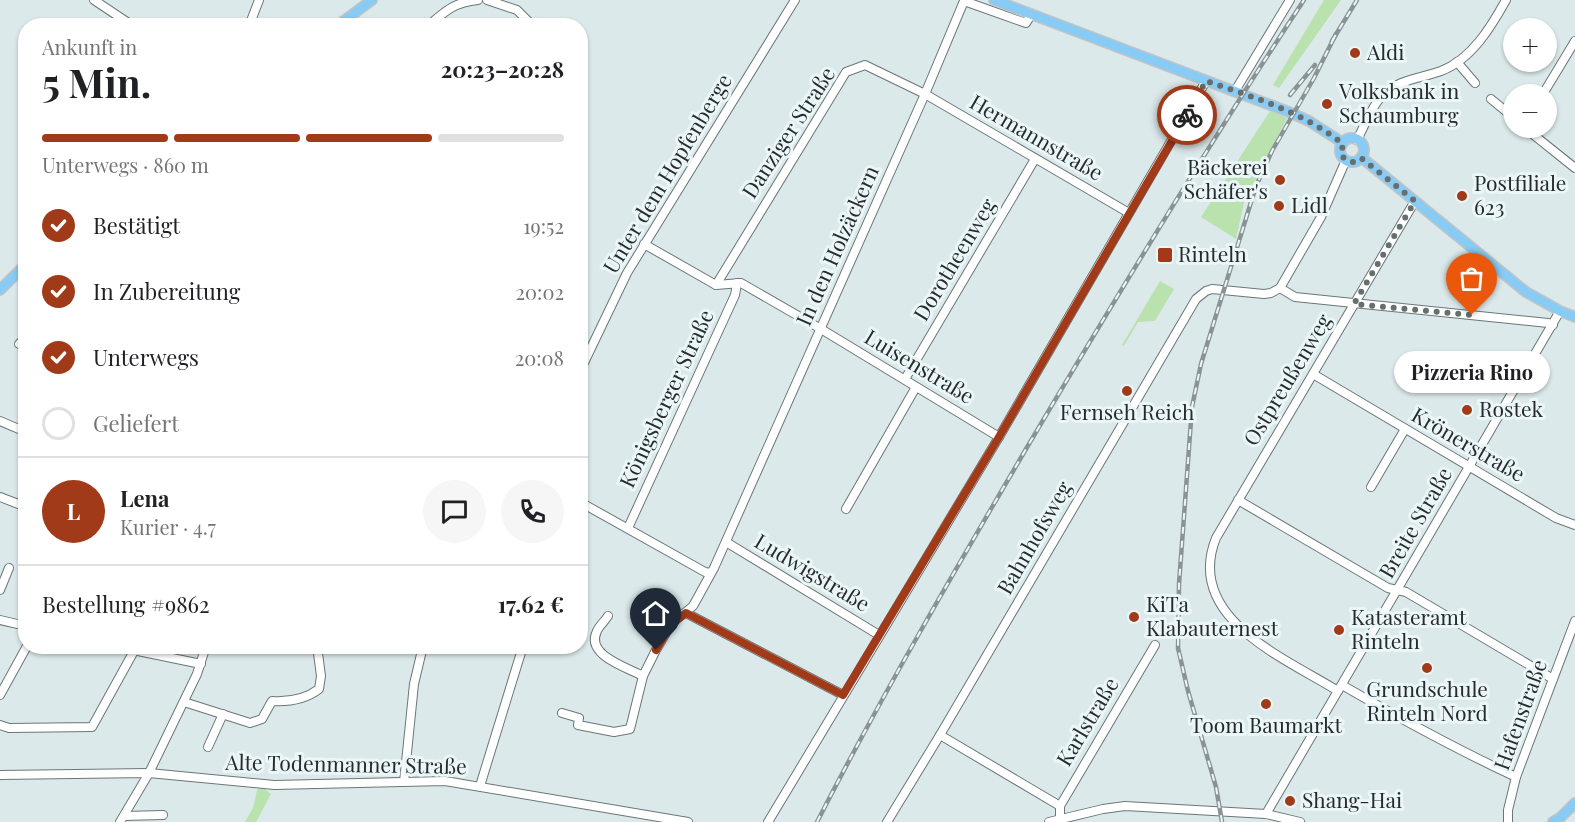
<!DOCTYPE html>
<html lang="de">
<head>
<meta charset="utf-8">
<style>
  body { margin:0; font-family:"Playfair Display",serif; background:#f6f6f6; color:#202124; height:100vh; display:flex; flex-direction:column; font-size:22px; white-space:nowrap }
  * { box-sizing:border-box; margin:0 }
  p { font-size:20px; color:#757577 }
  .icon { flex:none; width:33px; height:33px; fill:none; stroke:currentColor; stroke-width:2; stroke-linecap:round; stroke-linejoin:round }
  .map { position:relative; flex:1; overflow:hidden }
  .drawer { position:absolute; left:18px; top:18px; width:570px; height:636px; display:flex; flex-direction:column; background:#fff; border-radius:24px; box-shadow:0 2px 4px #0004 }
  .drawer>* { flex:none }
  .tools { position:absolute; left:1503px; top:18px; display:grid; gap:12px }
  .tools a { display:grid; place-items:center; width:54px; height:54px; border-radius:50%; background:#fff; box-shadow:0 2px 4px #0004; font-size:30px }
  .pin { position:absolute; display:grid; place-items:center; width:51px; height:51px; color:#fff; margin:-62px -26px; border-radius:50% 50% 50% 0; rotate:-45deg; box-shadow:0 0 6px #0007 }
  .pin .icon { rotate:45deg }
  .courier { position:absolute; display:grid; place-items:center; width:60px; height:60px; margin:-30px; border:4px solid #a13a18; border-radius:50%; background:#fff; color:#222; box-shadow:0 2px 8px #0007 }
  .bubble { position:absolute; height:42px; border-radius:21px; background:#fff; box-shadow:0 2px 4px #0004; font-size:20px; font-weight:700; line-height:42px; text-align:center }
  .summary em { font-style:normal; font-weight:700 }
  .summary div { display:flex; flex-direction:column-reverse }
  .summary { display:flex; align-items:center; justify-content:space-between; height:102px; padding:0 24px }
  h1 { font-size:39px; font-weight:700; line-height:45px }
  .bar { display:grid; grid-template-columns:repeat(4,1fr); gap:9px 6px; align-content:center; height:72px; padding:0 24px }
  .bar i { height:8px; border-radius:4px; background:#e0e0e0 }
  .bar .selected { background:#a13a18 }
  .bar p { grid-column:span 4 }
  .line { display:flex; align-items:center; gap:15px; padding:0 24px; border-top:2px solid #e0e0e0 }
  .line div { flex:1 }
  .round { display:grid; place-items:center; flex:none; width:63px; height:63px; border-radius:32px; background:#f6f6f6 }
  ol { padding:0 24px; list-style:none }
  li { display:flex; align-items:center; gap:18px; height:66px }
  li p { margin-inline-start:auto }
  li .icon { padding:6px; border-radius:50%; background:#a13a18; color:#fff; stroke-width:4 }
  li:last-child { color:#757577 }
  li i { width:33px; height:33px; border:3px solid #e0e0e0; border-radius:50% }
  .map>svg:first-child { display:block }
  .green { fill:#bae2ae }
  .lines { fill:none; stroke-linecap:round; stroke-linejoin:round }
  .minor-casing { stroke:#6b7677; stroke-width:10 }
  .major-casing { stroke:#c3c4c4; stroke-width:12 }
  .minor { stroke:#fff; stroke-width:8 }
  .major { stroke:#88cbf4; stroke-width:9 }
  .rail-casing { stroke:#8a9394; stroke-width:4.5 }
  .rail { stroke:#eaf6f8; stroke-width:2; stroke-dasharray:7; stroke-linecap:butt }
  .done { stroke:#666e6e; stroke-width:6; stroke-dasharray:0 10.8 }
  .route { stroke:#a13a18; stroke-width:8 }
  .poi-dot { fill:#a13a18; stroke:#eaf6f8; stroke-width:2 }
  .labels { text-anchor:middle; stroke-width:6; stroke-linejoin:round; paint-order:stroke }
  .poi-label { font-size:21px; fill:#272b2c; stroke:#eaf6f8; text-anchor:start }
  .street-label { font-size:21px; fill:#272b2c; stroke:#eaf6f8 }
</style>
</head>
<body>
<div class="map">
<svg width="1575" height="822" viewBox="0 0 1575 822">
  <rect width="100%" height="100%" fill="#dce9ea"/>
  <!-- green -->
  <g class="green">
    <polygon points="1324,0 1341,0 1279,88 1273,85"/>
    <polygon points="1270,111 1287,118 1244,203 1236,239 1201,217"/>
    <polygon points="1160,281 1174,289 1155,321 1138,322 1124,346 1122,345"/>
    <polygon points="262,787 271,794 256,822 245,822 253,808 257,790"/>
  </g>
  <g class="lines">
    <!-- minor casing -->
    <g class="minor-casing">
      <g id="minor">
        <polyline points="94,0 133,26"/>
        <polyline points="487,0 517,10 533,26"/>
        <polyline points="249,26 259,0"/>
        <path d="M428 26C445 11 455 2 478 0"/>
        <polyline points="1457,62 1475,83"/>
        <polyline points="1235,91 1290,0"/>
        <polyline points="1543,94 1575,41"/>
        <polyline points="1491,99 1514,118"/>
        <polyline points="1525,128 1575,168"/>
        <path d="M1357 140C1365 125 1371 107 1382 96 1398 79 1422 78 1441 71 1472 59 1491 27 1506 0"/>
        <polyline points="644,244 716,285 741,283 821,329 999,437"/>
        <polyline points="716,285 846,72 865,65 925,94 1129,213"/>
        <polyline points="1280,288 1295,297 1548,323 1553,325"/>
        <polyline points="19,344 26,337"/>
        <polyline points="580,371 627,273 795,0"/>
        <polyline points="1313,374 1556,518 1575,525"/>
        <polyline points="905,379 1035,159"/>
        <polyline points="0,421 26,432"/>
        <polyline points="1371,487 1405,429"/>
        <polyline points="0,497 26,507"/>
        <polyline points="1238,500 1388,588 1406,592 1553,679"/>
        <polyline points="580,502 705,572 710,573"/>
        <polyline points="846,509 916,387"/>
        <polyline points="628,528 735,295 737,283"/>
        <polyline points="726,542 879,635"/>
        <polyline points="0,590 9,568"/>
        <polyline points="648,609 673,622"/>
        <polyline points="686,613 843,695"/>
        <path d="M608 616C605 621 599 626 597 631 585 655 626 667 643 676"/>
        <polyline points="0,620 26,626"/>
        <polyline points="114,646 201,664"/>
        <path d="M1342 685C1399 718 1456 749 1516 777"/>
        <path d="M1338 691C1285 658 1184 618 1216 538L1415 201"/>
        <polyline points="0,695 27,646"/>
        <path d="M184 702 250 723 262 719 272 701C289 702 306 699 319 689L321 676 317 646"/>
        <polyline points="562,713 579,718 578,725 614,732 630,729 643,676 656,650 671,624 693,606 714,568 925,94 964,1 1026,23 1031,15"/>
        <polyline points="0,725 9,728 92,727 134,651"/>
        <polyline points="940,735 1060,806"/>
        <polyline points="208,747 223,714"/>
        <polyline points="0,775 149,773 274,785 445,781 688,822"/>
        <polyline points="404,782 414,684 423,646"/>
        <polyline points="480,786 523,646"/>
        <polyline points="1266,814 1560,311"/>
        <polyline points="124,816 163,815"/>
        <polyline points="1060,819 1060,806 1155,645"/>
        <polyline points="120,822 149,773 197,674 206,646"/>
        <polyline points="768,822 999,437 1206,81"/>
        <polyline points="887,822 940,735 1196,299 1206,291 1212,289 1264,294 1271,293 1280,288 1321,217 1346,160"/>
        <polyline points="1049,822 1103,809 1125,806 1266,814 1300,822"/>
        <polyline points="1508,822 1508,810 1516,777 1575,621"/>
      </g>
    </g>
    <!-- major casing -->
    <g class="major-casing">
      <g id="major">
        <polyline points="994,0 1289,112 1309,121 1343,143"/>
        <polyline points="337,26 372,0"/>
        <circle cx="1352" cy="150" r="12"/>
        <polyline points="1361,157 1526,292 1560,311 1575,317"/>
        <polyline points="0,290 26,264"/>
        <polyline points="1553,822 1560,818 1575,803"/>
      </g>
    </g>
    <!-- minor -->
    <use href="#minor" class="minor"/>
    <!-- major -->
    <use href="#major" class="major"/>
    <!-- rail casing -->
    <g class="rail-casing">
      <g id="rail">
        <polyline points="1332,41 1357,0"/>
        <polyline points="1290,95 1315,65"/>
        <path d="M817 822C882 695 954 572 1026 449 1116 297 1207 147 1304 0"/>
        <polyline points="1222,822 1216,787 1188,691 1178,648 1179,584 1192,407 1201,364 1256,186 1272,151 1314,78 1336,34"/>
      </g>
    </g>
    <!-- rail -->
    <use href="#rail" class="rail"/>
  </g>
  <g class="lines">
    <!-- done -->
    <path class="done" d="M1187 115 1206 81C1253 97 1303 112 1343 144L1341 155 1346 160 1353 162 1361 158 1415 201 1354 304 1472 315"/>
    <!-- route -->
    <polyline class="route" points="656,650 671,624 686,613 843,695 999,437 1187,115"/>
  </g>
  <!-- markers -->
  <g class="poi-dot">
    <circle cx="1355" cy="53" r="6"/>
    <circle cx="1327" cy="104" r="6"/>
    <circle cx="1280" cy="180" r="6"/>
    <circle cx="1462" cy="196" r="6"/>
    <circle cx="1279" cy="206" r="6"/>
    <rect x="1157" y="247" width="16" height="16" rx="3"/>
    <circle cx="1127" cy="391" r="6"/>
    <circle cx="1467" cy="410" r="6"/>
    <circle cx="1134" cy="617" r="6"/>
    <circle cx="1339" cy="630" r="6"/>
    <circle cx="1427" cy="668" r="6"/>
    <circle cx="1266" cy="704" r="6"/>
    <circle cx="1290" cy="801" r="6"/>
  </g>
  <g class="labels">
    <!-- poi labels -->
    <g class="poi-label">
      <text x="1367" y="60">Aldi</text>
      <text x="1339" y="99">Volksbank in<tspan x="1339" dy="24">Schaumburg</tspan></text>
      <text x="1268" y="175" text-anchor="end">Bäckerei<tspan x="1268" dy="24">Schäfer's</tspan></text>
      <text x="1474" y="191">Postfiliale<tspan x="1474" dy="24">623</tspan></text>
      <text x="1291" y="213">Lidl</text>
      <text x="1178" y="262">Rinteln</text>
      <text x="1479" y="417">Rostek</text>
      <text x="1127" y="420" text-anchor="middle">Fernseh Reich</text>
      <text x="1146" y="612">KiTa<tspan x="1146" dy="24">Klabauternest</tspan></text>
      <text x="1351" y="625">Katasteramt<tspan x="1351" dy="24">Rinteln</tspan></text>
      <text x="1427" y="697" text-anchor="middle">Grundschule<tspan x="1427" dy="24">Rinteln Nord</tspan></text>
      <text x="1266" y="733" text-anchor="middle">Toom Baumarkt</text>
      <text x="1302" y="808">Shang-Hai</text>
    </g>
    <!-- street labels -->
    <g class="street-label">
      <text transform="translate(789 133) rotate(-57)" y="7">Danziger Straße</text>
      <text transform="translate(1036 138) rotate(30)" y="7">Hermannstraße</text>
      <text transform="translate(668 174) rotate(-59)" y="7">Unter dem Hopfenberge</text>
      <text transform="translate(838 246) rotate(-66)" y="7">In den Holzäckern</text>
      <text transform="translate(955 260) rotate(-59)" y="7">Dorotheenweg</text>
      <text transform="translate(919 367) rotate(31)" y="7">Luisenstraße</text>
      <text transform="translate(1288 380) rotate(-59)" y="7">Ostpreußenweg</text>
      <text transform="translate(667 399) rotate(-65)" y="7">Königsberger Straße</text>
      <text transform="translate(1468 445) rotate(30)" y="7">Krönerstraße</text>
      <text transform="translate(1416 523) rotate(-60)" y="7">Breite Straße</text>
      <text transform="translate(1035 538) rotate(-60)" y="7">Bahnhofsweg</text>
      <text transform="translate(812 573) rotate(31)" y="7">Ludwigstraße</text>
      <text transform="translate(1521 715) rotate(-70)" y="7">Hafenstraße</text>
      <text transform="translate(1088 722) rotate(-59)" y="7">Karlstraße</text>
      <text transform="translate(346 765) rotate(1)" y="7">Alte Todenmanner Straße</text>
    </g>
  </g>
</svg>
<div class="tools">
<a>+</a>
<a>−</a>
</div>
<div class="pin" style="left:1472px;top:315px;background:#ea580c"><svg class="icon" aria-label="bag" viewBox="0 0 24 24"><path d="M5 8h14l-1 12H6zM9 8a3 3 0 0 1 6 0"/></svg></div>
<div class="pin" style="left:656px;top:650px;background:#1f2937"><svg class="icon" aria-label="home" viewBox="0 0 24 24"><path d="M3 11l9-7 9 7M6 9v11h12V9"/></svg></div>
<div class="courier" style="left:1187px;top:115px"><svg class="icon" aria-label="bike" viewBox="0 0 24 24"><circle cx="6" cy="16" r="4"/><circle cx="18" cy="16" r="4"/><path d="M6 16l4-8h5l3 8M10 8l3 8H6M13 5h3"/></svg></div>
<div class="bubble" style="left:1394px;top:351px;width:156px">Pizzeria Rino</div>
<section class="drawer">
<div class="summary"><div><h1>5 Min.</h1><p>Ankunft in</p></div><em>20:23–20:28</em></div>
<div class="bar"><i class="selected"></i><i class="selected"></i><i class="selected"></i><i></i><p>Unterwegs · 860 m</p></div>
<ol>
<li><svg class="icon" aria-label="check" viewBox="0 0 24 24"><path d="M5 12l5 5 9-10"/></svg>Bestätigt<p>19:52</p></li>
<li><svg class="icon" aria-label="check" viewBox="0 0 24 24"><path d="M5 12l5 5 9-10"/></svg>In Zubereitung<p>20:02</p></li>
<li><svg class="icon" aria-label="check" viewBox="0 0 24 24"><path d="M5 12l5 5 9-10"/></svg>Unterwegs<p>20:08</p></li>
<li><i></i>Geliefert</li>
</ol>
<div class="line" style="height:108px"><b class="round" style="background:#a13a18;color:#fff">L</b><div><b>Lena</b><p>Kurier · 4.7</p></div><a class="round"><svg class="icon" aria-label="chat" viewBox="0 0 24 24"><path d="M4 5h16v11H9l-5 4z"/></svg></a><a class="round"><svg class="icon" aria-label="phone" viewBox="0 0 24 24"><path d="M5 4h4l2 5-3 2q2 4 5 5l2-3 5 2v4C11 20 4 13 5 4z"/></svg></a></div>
<div class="line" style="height:78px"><div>Bestellung #9862</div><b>17.62 €</b></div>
</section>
</div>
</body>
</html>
